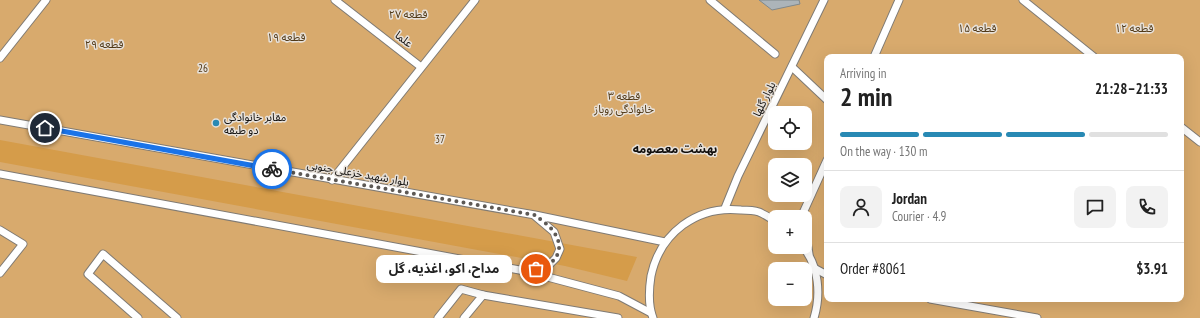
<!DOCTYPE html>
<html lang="en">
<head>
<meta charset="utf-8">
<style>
  body { margin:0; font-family:"PT Sans Narrow","Noto Sans Arabic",sans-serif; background:#f2f2f2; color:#222; height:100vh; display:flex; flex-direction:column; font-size:15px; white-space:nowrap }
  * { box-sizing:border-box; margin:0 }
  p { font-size:13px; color:#767676 }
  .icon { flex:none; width:22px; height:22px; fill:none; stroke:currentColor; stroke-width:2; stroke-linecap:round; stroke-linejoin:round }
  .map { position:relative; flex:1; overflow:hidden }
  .sheet { position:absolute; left:824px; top:54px; width:360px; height:248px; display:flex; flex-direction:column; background:#fff; border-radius:8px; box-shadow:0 4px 16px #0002 }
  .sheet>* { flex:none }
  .buttons { position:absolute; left:768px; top:106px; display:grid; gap:8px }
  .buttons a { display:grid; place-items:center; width:44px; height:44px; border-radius:8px; background:#fff; box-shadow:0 4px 16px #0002; font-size:20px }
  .pin { position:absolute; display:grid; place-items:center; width:34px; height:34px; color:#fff; margin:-17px; border:2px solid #fff; border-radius:50%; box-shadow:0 1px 4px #0007 }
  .courier { position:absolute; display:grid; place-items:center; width:40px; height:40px; margin:-20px; border:3px solid #1a73e8; border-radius:50%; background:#fff; color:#222; box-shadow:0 1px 5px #0007 }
  .bubble { position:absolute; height:28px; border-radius:8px; background:#fff; box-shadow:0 4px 16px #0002; font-size:13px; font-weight:700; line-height:28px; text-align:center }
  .summary em { font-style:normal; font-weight:700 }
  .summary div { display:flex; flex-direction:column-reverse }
  .summary { display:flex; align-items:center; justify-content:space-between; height:68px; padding:0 16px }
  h1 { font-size:26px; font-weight:700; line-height:30px }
  .bar { display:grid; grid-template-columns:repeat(4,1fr); gap:6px 4px; align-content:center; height:48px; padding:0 16px }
  .bar i { height:5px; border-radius:3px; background:#e0e0e0 }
  .bar .current { background:#2889b4 }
  .bar p { grid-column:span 4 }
  .line { display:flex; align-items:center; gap:10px; padding:0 16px; border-top:1px solid #e0e0e0 }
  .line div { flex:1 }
  .round { display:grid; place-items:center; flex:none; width:42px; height:42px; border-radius:8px; background:#f2f2f2 }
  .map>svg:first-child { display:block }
  .green { fill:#d8aa6d; fill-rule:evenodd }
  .forest { fill:#d59c4a }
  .building { fill:#acb4b9; stroke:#7f888c }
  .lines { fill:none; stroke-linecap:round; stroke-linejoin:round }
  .service-casing { stroke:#807b74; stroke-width:9 }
  .service { stroke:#fff; stroke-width:7 }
  .done { stroke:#5d5955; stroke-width:4; stroke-dasharray:0 7.2 }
  .route { stroke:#1a73e8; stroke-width:5 }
  .poi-dot { fill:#2889b4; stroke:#e7e1da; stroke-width:1.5 }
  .labels { text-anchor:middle; stroke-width:3; stroke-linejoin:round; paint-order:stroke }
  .park-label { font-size:11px; fill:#513917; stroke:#e7e1da }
  .street-label { font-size:11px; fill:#12100e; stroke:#e7e1da }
  .poi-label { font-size:11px; fill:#12100e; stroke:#e7e1da; text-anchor:start }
  .neighbourhood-label { font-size:12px; font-weight:bold; fill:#12100e; stroke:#e7e1da }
</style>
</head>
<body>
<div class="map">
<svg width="1200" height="318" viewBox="0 0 1200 318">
  <rect width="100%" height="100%" fill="#e7e1da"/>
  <!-- green -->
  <path class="green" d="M0 0H1200V318H0ZM827 57H1181V299H827ZM775 113H805V143H775ZM775 165H805V195H775ZM775 217H805V247H775ZM775 269H805V299H775Z"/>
  <!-- forest -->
  <polygon class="forest" points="0,140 637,257 627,281 565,266 0,162"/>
  <!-- building -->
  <polygon class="building" points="759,0 799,0 800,4 772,10"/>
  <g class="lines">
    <!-- service casing -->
    <g class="service-casing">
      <g id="service">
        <polyline points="335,0 421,67"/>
        <polyline points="710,0 775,54"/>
        <polyline points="1023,0 1094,57"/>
        <polyline points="874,57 899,0"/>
        <polyline points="0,58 46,0"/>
        <polyline points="792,67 827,100"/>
        <polyline points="0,120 535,215 665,242"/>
        <polyline points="1181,127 1200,142"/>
        <polyline points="0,174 525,271 619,296 651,313"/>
        <polyline points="332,180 475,0"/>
        <polyline points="725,208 738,176 824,0"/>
        <polyline points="803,217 803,213 827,160"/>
        <polyline points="805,228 809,254"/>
        <polyline points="0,230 23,244 0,273"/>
        <path d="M803 247C819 266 821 295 814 318"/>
        <polyline points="814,268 827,275"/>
        <polyline points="527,271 546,268 556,258 560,249 554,232 535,216"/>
        <polyline points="483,295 618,318"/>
        <polyline points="930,299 1037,318"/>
        <polyline points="138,318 88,274 103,254 177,318"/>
        <polyline points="438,318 461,289 483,295 464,318"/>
        <path d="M653 318C648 305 649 289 651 276 660 233 697 205 741 210 746 210 753 210 759 212 764 214 770 218 775 221"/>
      </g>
    </g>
    <!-- service -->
    <use href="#service" class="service"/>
  </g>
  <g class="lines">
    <!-- done -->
    <path class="done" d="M272 169 535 215C541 220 549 225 553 231 567 249 555 266 536 269"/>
    <!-- route -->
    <polyline class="route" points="45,128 272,169"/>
  </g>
  <!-- markers -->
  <circle class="poi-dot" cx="216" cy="123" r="4"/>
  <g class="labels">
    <!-- park labels -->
    <g class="park-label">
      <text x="408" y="18">قطعه ۲۷</text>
      <text x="977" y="32">قطعه ۱۵</text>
      <text x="1134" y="32">قطعه ۱۲</text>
      <text x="286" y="41">قطعه ۱۹</text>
      <text x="104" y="48">قطعه ۲۹</text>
      <text x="203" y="72">26</text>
      <text x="624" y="100">قطعه ۳<tspan x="624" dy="13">خانوادگی روباز</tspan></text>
      <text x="440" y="143">37</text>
    </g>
    <!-- street labels -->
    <g class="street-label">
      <text transform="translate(404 39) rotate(38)" y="4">علما</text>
      <text transform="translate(764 99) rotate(-64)" y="4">بلوار گلها</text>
      <text transform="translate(358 173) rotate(10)" y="4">بلوار شهید خزعلی جنوبی</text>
    </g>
    <!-- poi labels -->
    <g class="poi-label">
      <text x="224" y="121">مقابر خانوادگی<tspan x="224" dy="13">دو طبقه</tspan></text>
    </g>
    <!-- neighbourhood labels -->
    <g class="neighbourhood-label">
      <text x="675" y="153">بهشت معصومه</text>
    </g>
  </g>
</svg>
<div class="buttons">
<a><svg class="icon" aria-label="locate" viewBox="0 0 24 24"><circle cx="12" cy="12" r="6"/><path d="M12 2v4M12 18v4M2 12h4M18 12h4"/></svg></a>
<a><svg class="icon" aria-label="layers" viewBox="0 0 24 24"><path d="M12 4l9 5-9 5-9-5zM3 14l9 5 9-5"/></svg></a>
<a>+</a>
<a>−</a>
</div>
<div class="pin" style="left:536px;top:269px;background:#ea580c"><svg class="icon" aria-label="bag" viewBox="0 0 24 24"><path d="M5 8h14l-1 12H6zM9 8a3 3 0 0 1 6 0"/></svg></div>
<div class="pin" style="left:45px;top:128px;background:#1f2937"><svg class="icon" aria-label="home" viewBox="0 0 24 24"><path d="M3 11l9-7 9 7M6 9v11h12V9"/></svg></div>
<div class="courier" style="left:272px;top:169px"><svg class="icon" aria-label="bike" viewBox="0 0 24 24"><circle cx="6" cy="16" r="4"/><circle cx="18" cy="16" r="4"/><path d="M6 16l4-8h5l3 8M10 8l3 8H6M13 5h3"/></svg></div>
<div class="bubble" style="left:376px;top:255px;width:136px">مداح، اکو، اغذیه، گل</div>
<section class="sheet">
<div class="summary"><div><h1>2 min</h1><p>Arriving in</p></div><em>21:28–21:33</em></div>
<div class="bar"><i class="current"></i><i class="current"></i><i class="current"></i><i></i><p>On the way · 130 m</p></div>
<div class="line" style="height:72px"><a class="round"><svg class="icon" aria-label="person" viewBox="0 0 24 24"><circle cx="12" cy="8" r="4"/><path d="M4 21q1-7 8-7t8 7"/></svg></a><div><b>Jordan</b><p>Courier · 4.9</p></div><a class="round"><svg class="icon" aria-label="chat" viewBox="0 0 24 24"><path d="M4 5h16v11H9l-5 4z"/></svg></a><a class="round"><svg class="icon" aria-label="phone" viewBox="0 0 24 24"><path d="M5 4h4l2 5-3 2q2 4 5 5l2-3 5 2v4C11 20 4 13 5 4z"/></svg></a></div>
<div class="line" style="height:52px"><div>Order #8061</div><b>$3.91</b></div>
</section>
</div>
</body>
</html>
